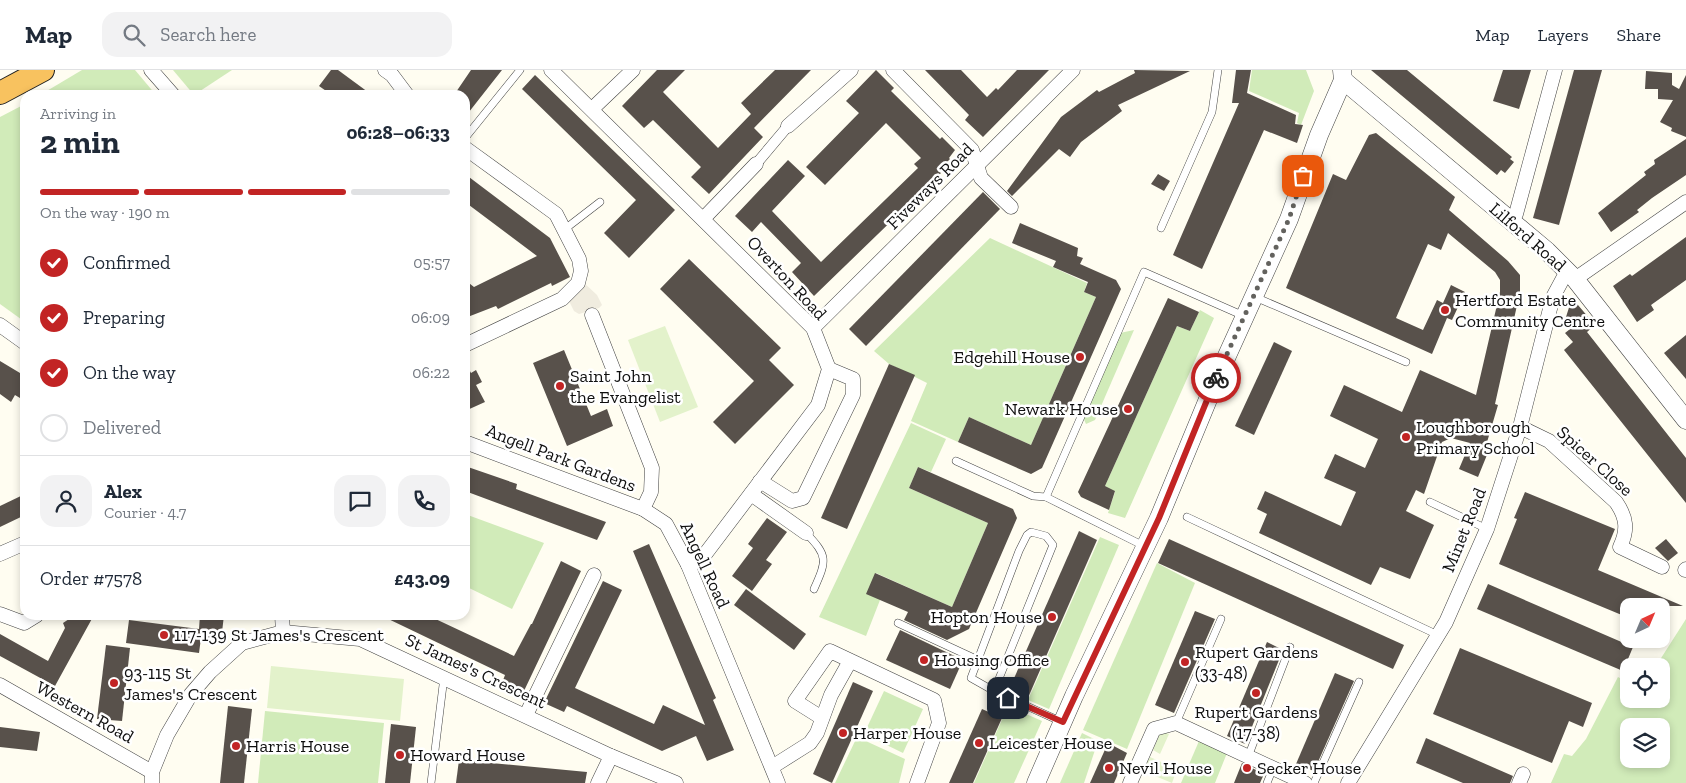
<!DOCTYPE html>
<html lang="en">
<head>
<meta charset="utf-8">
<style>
  body { margin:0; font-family:"Zilla Slab",serif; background:#f2f2f3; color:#1f2937; height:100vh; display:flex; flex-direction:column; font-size:19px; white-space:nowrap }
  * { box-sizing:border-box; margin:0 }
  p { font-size:16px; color:#747a83 }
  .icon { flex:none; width:28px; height:28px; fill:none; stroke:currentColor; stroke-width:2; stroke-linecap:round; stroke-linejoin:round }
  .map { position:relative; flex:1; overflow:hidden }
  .drawer { position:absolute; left:20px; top:20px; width:450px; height:530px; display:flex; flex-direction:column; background:#fff; border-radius:15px; box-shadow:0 2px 8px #0003 }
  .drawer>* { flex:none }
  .needle { width:32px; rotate:44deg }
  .fabs { position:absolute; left:1620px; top:528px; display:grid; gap:10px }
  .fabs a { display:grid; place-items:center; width:50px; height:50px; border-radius:10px; background:#fff; box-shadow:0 2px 8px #0003; font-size:25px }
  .pin { position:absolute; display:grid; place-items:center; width:42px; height:42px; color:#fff; margin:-21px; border-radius:10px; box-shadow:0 2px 8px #0006 }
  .courier { position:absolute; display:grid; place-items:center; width:50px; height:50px; margin:-25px; border:4px solid #c22424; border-radius:50%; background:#fff; color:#222; box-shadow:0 1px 6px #0007 }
  .overview em { font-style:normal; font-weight:800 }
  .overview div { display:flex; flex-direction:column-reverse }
  .overview { display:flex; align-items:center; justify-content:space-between; height:85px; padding:0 20px }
  h1 { font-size:32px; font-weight:800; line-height:38px }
  .bar { display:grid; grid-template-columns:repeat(4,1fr); gap:8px 5px; align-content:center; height:60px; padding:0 20px }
  .bar i { height:6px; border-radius:4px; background:#e0e1e3 }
  .bar .active { background:#c22424 }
  .bar p { grid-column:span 4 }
  .line { display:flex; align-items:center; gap:12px; padding:0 20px; border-top:1px solid #e0e1e3 }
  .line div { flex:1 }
  .round { display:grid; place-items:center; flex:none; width:52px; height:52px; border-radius:15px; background:#f2f2f3 }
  ol { padding:0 20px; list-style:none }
  li { display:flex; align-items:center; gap:15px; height:55px }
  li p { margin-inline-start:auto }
  li .icon { padding:5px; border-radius:50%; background:#c22424; color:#fff; stroke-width:4 }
  li:last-child { color:#747a83 }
  li i { width:28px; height:28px; border:2px solid #e0e1e3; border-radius:50% }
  header { display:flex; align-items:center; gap:30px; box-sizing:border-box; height:70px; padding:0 25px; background:#fff; border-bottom:1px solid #e0e1e3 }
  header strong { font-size:24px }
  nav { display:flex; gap:28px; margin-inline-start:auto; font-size:18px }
  .search { width:350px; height:45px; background:#f2f2f3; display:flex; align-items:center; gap:12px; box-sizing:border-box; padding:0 18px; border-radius:15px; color:#747a83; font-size:19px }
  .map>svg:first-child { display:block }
  .green { fill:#d1ebb9; fill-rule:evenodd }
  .pitch { fill:#e3f2cb }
  .plaza { fill:#f0ecdf }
  .building { fill:#58514b }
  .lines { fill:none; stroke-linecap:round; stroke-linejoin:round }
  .service-casing { stroke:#424242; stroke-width:8 }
  .pedestrian-casing { stroke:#424242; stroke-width:11 }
  .minor-casing { stroke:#424242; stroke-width:15 }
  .tertiary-casing { stroke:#424242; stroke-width:19 }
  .trunk-casing { stroke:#202020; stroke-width:24 }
  .service { stroke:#fff; stroke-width:7 }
  .pedestrian { stroke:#fff; stroke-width:10 }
  .minor { stroke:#fff; stroke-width:14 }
  .tertiary { stroke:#fff; stroke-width:18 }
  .trunk { stroke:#f8c25f; stroke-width:22 }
  .done { stroke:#63625e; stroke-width:5; stroke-dasharray:0 9 }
  .route { stroke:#c22424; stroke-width:6 }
  .poi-dot { fill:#c22424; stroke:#fff; stroke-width:2 }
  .labels { text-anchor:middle; stroke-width:5; stroke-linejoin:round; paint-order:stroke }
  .street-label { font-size:18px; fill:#0f0f0f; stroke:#fff }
  .poi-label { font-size:18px; fill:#0f0f0f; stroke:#fff; text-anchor:start }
</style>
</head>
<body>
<header>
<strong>Map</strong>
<div class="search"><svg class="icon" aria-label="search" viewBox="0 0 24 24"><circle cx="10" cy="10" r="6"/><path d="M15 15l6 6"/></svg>Search here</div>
<nav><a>Map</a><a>Layers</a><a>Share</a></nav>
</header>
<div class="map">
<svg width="1686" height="713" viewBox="0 0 1686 713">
  <rect width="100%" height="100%" fill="#fffdf1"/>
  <!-- green -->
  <g class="green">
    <polygon points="82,0 135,0 156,25 40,25"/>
    <polygon points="173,0 232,0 194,25"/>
    <polygon points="1252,0 1306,0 1314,21 1301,55 1297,53 1299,43 1249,21"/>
    <polygon points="25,34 25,252 0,234 0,47"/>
    <polygon points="990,168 1087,213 1084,222 1096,227 1031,375 969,347 958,372 911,351 927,313 889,294 874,281"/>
    <polygon points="1200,240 1214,248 1125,448 1108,443 1115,422 1105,416 1177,256 1190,261"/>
    <polygon points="1134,260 1095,350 1086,354 1082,345 1120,263"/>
    <polygon points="911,353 946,369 931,402 918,397 909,418 988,453 952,537 876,503 880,530 866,566 819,547"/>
    <polygon points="465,444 544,473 512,539 465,516"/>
    <polygon points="1100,467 1119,475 1049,639 1028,630"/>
    <polygon points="1157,493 1195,513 1127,679 1083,660"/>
    <path d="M1686 549V713H1551L1564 684 1572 686 1586 669 1618 607 1629 613V629H1661V596H1656ZM1629 656H1661V689H1629Z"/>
    <polygon points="884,621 923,639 903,683 864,664"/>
    <polygon points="1008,636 1042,651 1014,713 974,713"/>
    <polygon points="265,641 384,653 378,713 258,713"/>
    <polygon points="1082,663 1098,671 1084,713 1060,713"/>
    <polygon points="857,667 905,689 899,713 835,713"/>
    <polygon points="1199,671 1227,683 1215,713 1181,713"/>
  </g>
  <!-- pitch -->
  <g class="pitch">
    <polygon points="665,256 698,337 660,352 628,270"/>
    <polygon points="271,596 404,609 400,651 267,638"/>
    <polygon points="1161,661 1169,664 1160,684 1153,680"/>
    <polygon points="1150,687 1177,699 1172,713 1143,701"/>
  </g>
  <!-- plaza -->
  <polygon class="plaza" points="583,212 597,225 602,235 599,238 579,244 574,241 569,231"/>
  <!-- building -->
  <g class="building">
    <polygon points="331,0 338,0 372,25 332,25 319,16"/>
    <polygon points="471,0 502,0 465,47 465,25 454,25"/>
    <polygon points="657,0 685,0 663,22 718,78 751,44 741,33 775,0 811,0 754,58 763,67 709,124 691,107 701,97 653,50 644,58 622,36"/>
    <polygon points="876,0 894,18 891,21 940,69 942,67 955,80 949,88 950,89 938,101 941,103 814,226 792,202 801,193 761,152 752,162 735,146 788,90 805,106 772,141 821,192 918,98 914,94 921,88 886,53 825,115 806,97 859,43 846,31"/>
    <polygon points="925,0 961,0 987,27 996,18 998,20 1017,0 1049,0 983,67 965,50 969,45"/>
    <polygon points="1134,0 1190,1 1118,35 1122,41 1081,72 1070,87 1059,79 1012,126 1007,121 1061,47 1097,20 1099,22 1135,3"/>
    <polygon points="1236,0 1251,0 1247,23 1296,45 1295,54 1303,55 1297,73 1264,60 1202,199 1173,185 1239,33 1232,33"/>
    <polygon points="1371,0 1407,0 1512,87 1510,89 1514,92 1505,103 1501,100 1497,105"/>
    <polygon points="1503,0 1531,0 1519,39 1493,31"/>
    <polygon points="1574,0 1602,0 1559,155 1533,148"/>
    <polygon points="1646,1 1672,3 1672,15 1679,19 1686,5 1686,67 1671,61 1672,58 1660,52 1673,30 1658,29 1658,19 1645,19"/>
    <polygon points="535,5 675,140 629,188 604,163 636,130 522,19"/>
    <polygon points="1376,63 1455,127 1449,140 1508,191 1520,205 1520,222 1495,334 1498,335 1485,379 1489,380 1478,407 1459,399 1470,373 1451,368 1442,372 1424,424 1416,420 1406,441 1434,455 1410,509 1380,497 1371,515 1259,463 1267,444 1257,439 1265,421 1341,456 1356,422 1324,408 1335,384 1365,398 1378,369 1330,346 1344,315 1402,342 1420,300 1476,325 1500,222 1500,210 1495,202 1448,163 1441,180 1428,174 1396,248 1423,260 1437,230 1443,233 1451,215 1465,222 1452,250 1447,248 1432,284 1286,218 1333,104 1346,110 1369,65"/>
    <polygon points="1686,69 1686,105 1652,128 1637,140 1639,142 1611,162 1598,143 1646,105 1644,102 1655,94 1654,90"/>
    <polygon points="465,104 550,168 570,207 552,216 551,213 498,239 496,236 465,248 465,210 474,217 537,186 465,132"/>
    <polygon points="1158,104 1170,111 1164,121 1151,114"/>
    <polygon points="983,122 1000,139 866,276 849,259"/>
    <polygon points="1020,153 1078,178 1077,186 1083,188 1080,194 1116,210 1121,219 1042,398 1031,404 958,372 969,347 1031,375 1096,227 1084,222 1088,212 1053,197 1056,191 1012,173"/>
    <polygon points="1686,167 1686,210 1651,235 1654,240 1637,252 1613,216 1630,204 1632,206"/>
    <polygon points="689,189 781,278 769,290 794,315 735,374 713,352 754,311 660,219"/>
    <polygon points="1168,228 1199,242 1190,261 1177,256 1105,416 1115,421 1109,440 1081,427 1078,422"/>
    <polygon points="1572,228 1595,255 1587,262 1686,388 1686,433 1564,280 1573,272 1565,263 1574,256 1566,247"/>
    <polygon points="1686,265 1686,309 1664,283"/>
    <polygon points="1274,272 1292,281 1254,365 1235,356"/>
    <polygon points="564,280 591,346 607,339 613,356 567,376 533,293"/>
    <polygon points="0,291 25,306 25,331 15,325 11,332 0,324"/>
    <polygon points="465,292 471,303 476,300 482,312 476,315 485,332 465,341"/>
    <polygon points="889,294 915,305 847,459 821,448"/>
    <polygon points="465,396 517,414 516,419 606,452 597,470 465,421"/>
    <polygon points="918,397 1013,439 1017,448 969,559 947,570 904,550 908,542 866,524 875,503 952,537 988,453 909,418"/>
    <polygon points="1525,422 1615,459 1598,500 1683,536 1629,536 1629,548 1499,494 1517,449 1514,448"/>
    <polygon points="25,424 25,445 0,457 0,436"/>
    <polygon points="767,448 787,462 766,490 772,494 752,521 732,506 753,478 748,474"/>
    <polygon points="1079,461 1097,470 1027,630 1008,622"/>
    <polygon points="1169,469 1404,575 1393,599 1158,493"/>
    <polygon points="1666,469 1678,483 1668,491 1655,478"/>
    <polygon points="649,474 716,628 713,630 734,680 707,691 696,666 662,681 567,636 564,642 544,633 603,511 622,520 575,618 654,654 663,635 705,655 633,481"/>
    <polygon points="561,491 581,501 523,623 502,613 505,605 380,545 427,545 514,586 531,554 532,554"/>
    <polygon points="1488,514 1633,577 1623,601 1477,539"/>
    <polygon points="746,519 806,564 794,580 734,535"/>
    <polygon points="1195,541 1215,549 1174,643 1155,635"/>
    <polygon points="75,545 94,545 55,616 0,586 0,564 48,591 65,558 63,553"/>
    <polygon points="200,545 224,545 221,571 201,568 199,583 126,573 129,550 199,559"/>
    <polygon points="900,560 963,590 950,619 886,590"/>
    <polygon points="1267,572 1283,580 1245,674 1227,666"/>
    <polygon points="106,575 130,578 122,651 97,649"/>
    <polygon points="1460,578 1592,633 1583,657 1569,651 1552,693 1433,644"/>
    <polygon points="1335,603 1354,611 1314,701 1296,694"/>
    <polygon points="853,612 873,621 832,713 813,704"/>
    <polygon points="228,636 252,639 244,713 220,713"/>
    <polygon points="982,639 1002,648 973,713 949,713"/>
    <polygon points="391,654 416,657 410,713 385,713"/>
    <polygon points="0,657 40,662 37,681 0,677"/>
    <polygon points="1426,668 1513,706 1510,713 1463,713 1416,693"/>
    <polygon points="1108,673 1127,683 1114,713 1090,713"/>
    <polygon points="459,690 587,702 585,713 456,713"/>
    <polygon points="1242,693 1264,704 1260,713 1234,713"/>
  </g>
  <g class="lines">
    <!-- service casing -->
    <g class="service-casing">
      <g id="service">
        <polyline points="465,68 520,0"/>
        <polyline points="1161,158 1212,42 1218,0"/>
        <polyline points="565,159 600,132"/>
        <polyline points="1255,227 1406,292"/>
        <polyline points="956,391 1033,426 1046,427 1144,476"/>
        <polyline points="1046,427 1144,202 1244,246"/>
        <polyline points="1430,432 1487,459"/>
        <polyline points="1187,447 1438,565"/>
        <polygon points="1031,462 1046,466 1053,475 994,621 971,608 1019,481 1027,465"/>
        <path d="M806 463C828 486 827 490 814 519"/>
        <polyline points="898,553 978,590"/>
        <polyline points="994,621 1062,652"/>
        <polyline points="1176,653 1221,549"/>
        <polyline points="1248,687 1290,577"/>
        <polyline points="431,713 444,607"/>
        <polyline points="1267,713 1273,698"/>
        <polyline points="1314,713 1359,612"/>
      </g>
    </g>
    <!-- pedestrian casing -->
    <g class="pedestrian-casing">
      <polyline id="pedestrian" points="756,94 788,56"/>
    </g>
    <!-- minor casing -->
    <g class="minor-casing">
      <g id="minor">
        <polyline points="151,0 173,25"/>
        <polyline points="385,0 392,5 407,25"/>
        <polyline points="551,0 813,258 829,299 818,335 703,487 688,495"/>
        <polyline points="893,0 972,80 981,108 1011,137"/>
        <polyline points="592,39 633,0"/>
        <polyline points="788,56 851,0"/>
        <polyline points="465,78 556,144 579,189 581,201 578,213 562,229 465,275"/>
        <polyline points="704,148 756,94"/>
        <polyline points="1511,151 1516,144 1555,0"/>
        <polyline points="1575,209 1686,132"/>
        <polyline points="592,245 652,398 651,422 643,439"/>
        <polyline points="0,255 25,273"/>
        <polyline points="813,258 1073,0"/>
        <path d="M1520 357 1549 371 1616 432C1627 448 1628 460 1620 477L1662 497"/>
        <polyline points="465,372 643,439 666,454 688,495 778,713"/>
        <polyline points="760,411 792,431 803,428 853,325 853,309 829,299"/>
        <polyline points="751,424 806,463"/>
        <polyline points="0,484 25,473"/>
        <polyline points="1685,500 1686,499"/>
        <polyline points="0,544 24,553 37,545"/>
        <polyline points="282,545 283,562"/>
        <polyline points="0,615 152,702"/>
        <polyline points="526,645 594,505"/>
        <polyline points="822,648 795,631 830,581 934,630 939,653 917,713"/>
        <polyline points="772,697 810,673 817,663 831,625 850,591"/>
        <polyline points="152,713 152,702 167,665 191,624 210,602 242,573 283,562 360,569 611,686 676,713"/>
        <polyline points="598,713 611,686"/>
        <polyline points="1130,713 1154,659 1176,653 1305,713"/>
        <polyline points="1348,713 1446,552 1487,459 1520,357 1553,227 1567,201"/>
        <polyline points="1519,713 1523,704"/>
      </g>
    </g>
    <!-- tertiary casing -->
    <g class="tertiary-casing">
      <g id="tertiary">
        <polyline points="1343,10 1547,181 1575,209 1686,350"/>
        <polyline points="1036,713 1074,626 1159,448 1216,310 1289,149 1319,65 1343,10 1342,0"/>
      </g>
    </g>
    <!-- trunk casing -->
    <g class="trunk-casing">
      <polyline id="trunk" points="0,23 43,0"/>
    </g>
    <!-- service -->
    <use href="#service" class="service"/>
    <!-- pedestrian -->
    <use href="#pedestrian" class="pedestrian"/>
    <!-- minor -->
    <use href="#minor" class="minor"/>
    <!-- tertiary -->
    <use href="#tertiary" class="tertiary"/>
    <!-- trunk -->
    <use href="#trunk" class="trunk"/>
  </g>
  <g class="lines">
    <!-- done -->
    <polyline class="done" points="1216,308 1289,149 1303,106"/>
    <!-- route -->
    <polyline class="route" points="1008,628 1063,652 1159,448 1216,308"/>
  </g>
  <!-- markers -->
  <g class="poi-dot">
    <circle cx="1445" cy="240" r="5"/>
    <circle cx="1080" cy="287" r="5"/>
    <circle cx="560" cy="316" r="5"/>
    <circle cx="1128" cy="339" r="5"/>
    <circle cx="1406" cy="367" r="5"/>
    <circle cx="1052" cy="547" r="5"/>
    <circle cx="164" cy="565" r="5"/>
    <circle cx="924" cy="590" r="5"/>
    <circle cx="1185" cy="592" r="5"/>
    <circle cx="114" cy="613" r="5"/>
    <circle cx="1256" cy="623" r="5"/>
    <circle cx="843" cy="663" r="5"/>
    <circle cx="979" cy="673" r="5"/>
    <circle cx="236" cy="676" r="5"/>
    <circle cx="400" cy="685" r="5"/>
    <circle cx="1109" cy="698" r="5"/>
    <circle cx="1247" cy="698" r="5"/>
  </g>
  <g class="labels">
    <!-- street labels -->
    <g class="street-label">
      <text transform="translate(930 116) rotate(-45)" y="6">Fiveways Road</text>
      <text transform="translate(1528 167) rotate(41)" y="6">Lilford Road</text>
      <text transform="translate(787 208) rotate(47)" y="6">Overton Road</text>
      <text transform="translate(561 388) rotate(21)" y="6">Angell Park Gardens</text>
      <text transform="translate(1595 391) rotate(42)" y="6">Spicer Close</text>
      <text transform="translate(1464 460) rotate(-68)" y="6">Minet Road</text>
      <text transform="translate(705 495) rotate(65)" y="6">Angell Road</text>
      <text transform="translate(476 601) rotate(25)" y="6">St James's Crescent</text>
      <text transform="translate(85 642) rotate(29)" y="6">Western Road</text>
    </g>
    <!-- poi labels -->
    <g class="poi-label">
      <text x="1455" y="236">Hertford Estate<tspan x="1455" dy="21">Community Centre</tspan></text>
      <text x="1070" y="293" text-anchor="end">Edgehill House</text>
      <text x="570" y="312">Saint John<tspan x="570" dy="21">the Evangelist</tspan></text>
      <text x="1118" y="345" text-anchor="end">Newark House</text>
      <text x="1416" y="363">Loughborough<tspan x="1416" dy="21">Primary School</tspan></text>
      <text x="1042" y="553" text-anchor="end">Hopton House</text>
      <text x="174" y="571">117-139 St James's Crescent</text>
      <text x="1195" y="588">Rupert Gardens<tspan x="1195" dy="21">(33-48)</tspan></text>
      <text x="934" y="596">Housing Office</text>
      <text x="124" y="609">93-115 St<tspan x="124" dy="21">James's Crescent</tspan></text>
      <text x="1256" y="648" text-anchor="middle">Rupert Gardens<tspan x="1256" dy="21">(17-38)</tspan></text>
      <text x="853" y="669">Harper House</text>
      <text x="989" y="679">Leicester House</text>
      <text x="246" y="682">Harris House</text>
      <text x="410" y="691">Howard House</text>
      <text x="1119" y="704">Nevil House</text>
      <text x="1257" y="704">Secker House</text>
    </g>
  </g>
</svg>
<div class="fabs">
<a><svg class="needle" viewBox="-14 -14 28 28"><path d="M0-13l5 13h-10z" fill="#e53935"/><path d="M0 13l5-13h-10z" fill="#747a83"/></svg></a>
<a><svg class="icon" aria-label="locate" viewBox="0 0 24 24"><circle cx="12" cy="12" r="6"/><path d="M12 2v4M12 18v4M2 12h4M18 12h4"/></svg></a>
<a><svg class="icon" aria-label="layers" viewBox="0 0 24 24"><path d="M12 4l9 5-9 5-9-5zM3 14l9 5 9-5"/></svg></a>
</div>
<div class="pin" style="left:1303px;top:106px;background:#ea580c"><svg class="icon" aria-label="bag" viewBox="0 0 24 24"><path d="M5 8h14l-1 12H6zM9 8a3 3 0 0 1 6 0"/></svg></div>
<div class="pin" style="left:1008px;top:628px;background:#1f2937"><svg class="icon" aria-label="home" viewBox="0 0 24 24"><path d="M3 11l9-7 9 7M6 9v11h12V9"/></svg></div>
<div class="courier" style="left:1216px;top:308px"><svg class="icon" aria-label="bike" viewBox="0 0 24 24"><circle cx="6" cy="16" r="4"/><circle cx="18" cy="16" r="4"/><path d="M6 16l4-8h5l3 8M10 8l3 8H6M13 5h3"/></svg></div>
<section class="drawer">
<div class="overview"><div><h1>2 min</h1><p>Arriving in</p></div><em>06:28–06:33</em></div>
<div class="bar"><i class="active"></i><i class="active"></i><i class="active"></i><i></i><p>On the way · 190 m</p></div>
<ol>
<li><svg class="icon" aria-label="check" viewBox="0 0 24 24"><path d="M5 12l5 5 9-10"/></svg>Confirmed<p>05:57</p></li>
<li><svg class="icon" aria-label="check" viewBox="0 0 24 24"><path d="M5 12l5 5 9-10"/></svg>Preparing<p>06:09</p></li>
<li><svg class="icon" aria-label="check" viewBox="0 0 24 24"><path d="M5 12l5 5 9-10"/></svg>On the way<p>06:22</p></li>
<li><i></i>Delivered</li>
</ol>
<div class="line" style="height:90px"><a class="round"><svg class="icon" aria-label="person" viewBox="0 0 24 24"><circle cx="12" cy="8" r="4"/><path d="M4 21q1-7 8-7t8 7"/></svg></a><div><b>Alex</b><p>Courier · 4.7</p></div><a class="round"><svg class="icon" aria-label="chat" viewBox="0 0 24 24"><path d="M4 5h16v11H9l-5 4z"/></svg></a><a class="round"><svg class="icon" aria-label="phone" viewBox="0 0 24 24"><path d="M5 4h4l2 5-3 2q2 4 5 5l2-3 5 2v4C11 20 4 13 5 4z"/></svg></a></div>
<div class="line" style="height:65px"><div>Order #7578</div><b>£43.09</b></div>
</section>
</div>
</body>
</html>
